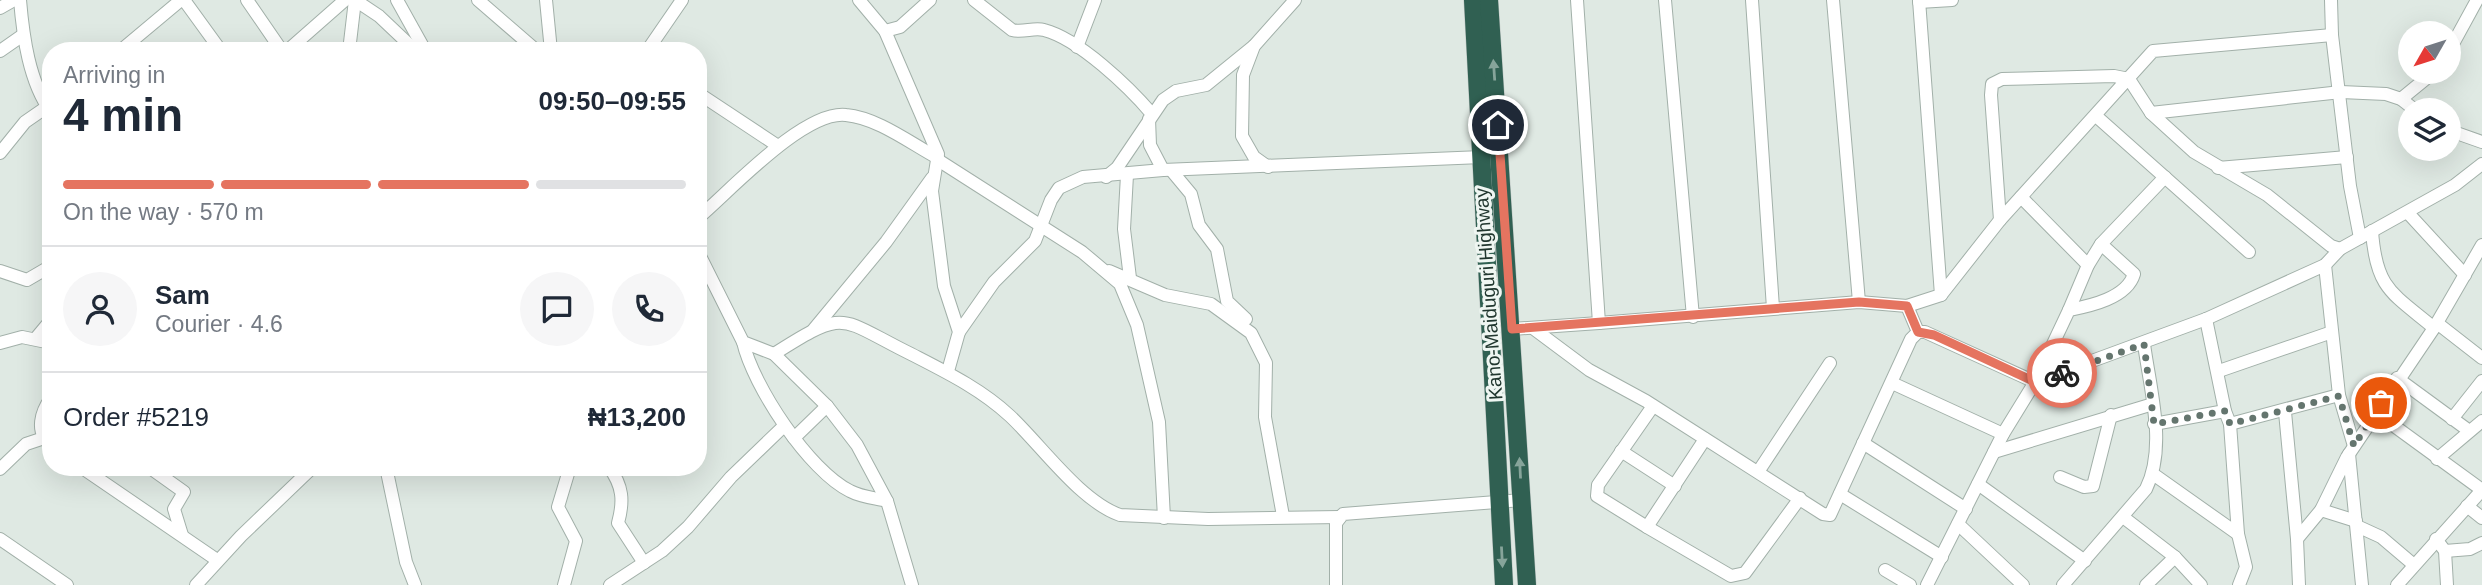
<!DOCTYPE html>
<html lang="en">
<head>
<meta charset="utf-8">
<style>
  body { margin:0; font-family:Helvetica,sans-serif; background:#f6f6f7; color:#1f2937; height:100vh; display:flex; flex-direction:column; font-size:26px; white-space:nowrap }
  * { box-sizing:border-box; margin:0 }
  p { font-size:23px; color:#747a83 }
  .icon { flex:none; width:38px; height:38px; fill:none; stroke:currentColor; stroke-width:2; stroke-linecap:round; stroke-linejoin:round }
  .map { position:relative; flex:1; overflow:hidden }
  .panel { position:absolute; left:42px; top:42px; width:665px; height:434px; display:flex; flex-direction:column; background:#fff; border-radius:28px; box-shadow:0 7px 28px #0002 }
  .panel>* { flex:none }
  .needle { width:46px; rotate:231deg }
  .controls { position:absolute; left:2398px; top:21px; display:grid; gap:14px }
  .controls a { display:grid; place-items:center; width:63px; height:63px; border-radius:50%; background:#fff; box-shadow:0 7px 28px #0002; font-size:35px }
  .pin { position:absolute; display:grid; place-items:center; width:60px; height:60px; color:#fff; margin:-30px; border:4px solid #fff; border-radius:50%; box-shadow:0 2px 7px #0007 }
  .courier { position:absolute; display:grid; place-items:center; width:70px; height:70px; margin:-35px; border:5px solid #e57460; border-radius:50%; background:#fff; color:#222; box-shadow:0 2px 9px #0007 }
  .overview em { font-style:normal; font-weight:800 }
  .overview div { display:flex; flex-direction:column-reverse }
  .overview { display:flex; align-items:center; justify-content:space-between; height:119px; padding:0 21px }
  h1 { font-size:46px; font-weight:800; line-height:52px }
  .bar { display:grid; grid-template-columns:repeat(4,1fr); gap:10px 7px; align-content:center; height:84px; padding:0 21px }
  .bar i { height:9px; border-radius:5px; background:#e0e1e3 }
  .bar .active { background:#e57460 }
  .bar p { grid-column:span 4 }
  .line { display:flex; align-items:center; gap:18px; padding:0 21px; border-top:2px solid #e0e1e3 }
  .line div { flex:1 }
  .round { display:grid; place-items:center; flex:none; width:74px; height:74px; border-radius:37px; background:#f6f6f7 }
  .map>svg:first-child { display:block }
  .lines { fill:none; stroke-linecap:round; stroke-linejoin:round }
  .minor-casing { stroke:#a2b0a9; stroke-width:14 }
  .highway-casing { stroke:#bcc3c1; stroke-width:19 }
  .minor { stroke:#fff; stroke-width:12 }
  .highway { stroke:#306052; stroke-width:18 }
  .oneway { fill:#86a49a }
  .done { stroke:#64756e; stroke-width:7; stroke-dasharray:0 12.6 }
  .route { stroke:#e57460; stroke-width:9 }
  .labels { text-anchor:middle; stroke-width:6; stroke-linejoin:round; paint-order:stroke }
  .street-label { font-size:19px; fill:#21372f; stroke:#eff6f2 }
</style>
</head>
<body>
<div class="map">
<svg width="2482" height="585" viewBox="0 0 2482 585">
  <rect width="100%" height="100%" fill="#dfe9e3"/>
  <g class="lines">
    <!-- minor casing -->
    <g class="minor-casing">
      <g id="minor">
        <path d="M20 0C23 36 29 82 51 112"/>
        <polyline points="184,0 221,51"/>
        <polyline points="247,0 282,51"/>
        <polyline points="355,0 379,16 416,51"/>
        <polyline points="397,0 422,45"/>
        <polyline points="478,0 537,51"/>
        <polyline points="546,0 551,51"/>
        <polyline points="859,0 885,31 938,154 932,191 944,286 959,332 948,371"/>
        <path d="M974 0 1012 30C1023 33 1034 27 1044 30 1079 39 1129 87 1152 114"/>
        <polyline points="1665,0 1693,317"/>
        <polyline points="1752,0 1773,308"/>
        <polyline points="1833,0 1859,302"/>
        <polyline points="2331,0 2332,35 2350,186 2360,238"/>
        <polyline points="1919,2 1952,0"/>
        <polyline points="0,8 14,0"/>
        <polyline points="885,31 900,27 930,0"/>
        <polyline points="2332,35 2153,51 2000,220 1991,95 1992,84 2002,79 2114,76 2129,79 2151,113 2194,152 2267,195 2331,246 2340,249"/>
        <polyline points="1077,47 1095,0"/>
        <polyline points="0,51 23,35"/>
        <polyline points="120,51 181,0"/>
        <polyline points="287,51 345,0"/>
        <polyline points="349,51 355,0"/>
        <polyline points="647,51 682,0"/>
        <polyline points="2448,53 2477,0"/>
        <polyline points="698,93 778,146"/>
        <polyline points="2401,99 2434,72"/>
        <polyline points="2151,113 2341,92 2386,94 2401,99 2415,110"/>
        <polyline points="2096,116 2249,252"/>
        <polyline points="1149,119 1150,145 1163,170"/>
        <polyline points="2448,130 2482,142"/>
        <polyline points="0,153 25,122 51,104"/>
        <polyline points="938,160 1082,252 1120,284 1137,325 1159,422 1164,518"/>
        <polyline points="1268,167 1254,157 1242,136 1243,75 1254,46 1295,0"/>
        <polyline points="2218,168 2347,157"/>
        <polyline points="1171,170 1191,194 1199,225 1217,249 1227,301 1246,319"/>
        <polyline points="1127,175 1124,229 1130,278"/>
        <polyline points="1106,177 1117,168 1163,100 1176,91 1206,85 1254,46"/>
        <polyline points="2021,197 2088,265"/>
        <polyline points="2408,213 2465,275"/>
        <path d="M698 218C730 191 804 110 846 115 878 118 910 143 938 158"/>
        <path d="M2372 231C2376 289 2392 293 2434 328"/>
        <polyline points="698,252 743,342 774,354 827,406 857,445 887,501 912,585"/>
        <polyline points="2325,265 2339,395 2354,446"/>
        <polyline points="0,271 27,280 51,266"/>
        <polyline points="1109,271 1165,295 1211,304 1251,333 1266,363 1265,417 1283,516"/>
        <polyline points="1941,295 2000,220"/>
        <polyline points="1907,306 1918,332"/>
        <polyline points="2069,310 2088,265 2101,244 2165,177"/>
        <polyline points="2206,319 2225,411 2230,424 2339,395"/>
        <polyline points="1599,323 1859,302 1907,306 1941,295 1919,0"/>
        <polyline points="2437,323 2482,358"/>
        <polyline points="814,329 886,242 932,178"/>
        <polyline points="1512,329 1599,323 1577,0"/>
        <path d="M1534 329 1589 370 1646 401 1823 514 1830 515 1911 339 1918 332H1925L2035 382 2069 310C2090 306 2127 298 2134 274L2101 244"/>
        <polyline points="959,332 994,282 1035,241 1051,200 1059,188 1083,177 1163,170 1482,157"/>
        <polyline points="36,338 51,320"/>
        <path d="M743 342C753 386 809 471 850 491 861 497 875 498 887 501"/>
        <polyline points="0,343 22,337 51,343"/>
        <path d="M774 354C848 307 838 318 911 354 946 372 981 389 1010 416 1041 445 1080 501 1120 515L1208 519 1340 517"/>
        <polyline points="2219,371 2332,332"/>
        <polyline points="2397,378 2468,430"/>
        <polyline points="1892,383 2003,434"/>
        <polyline points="1653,406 1598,485 1597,496 1647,527 1705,439"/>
        <polyline points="2285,412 2297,539"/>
        <polyline points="2375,412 2482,490"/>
        <polyline points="2452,419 2482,381"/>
        <polyline points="2154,424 2225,411"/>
        <polyline points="2230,424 2238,534 2246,567 2239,585"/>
        <polyline points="794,438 827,406"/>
        <polyline points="1863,443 1966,509"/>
        <path d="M50 444C35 431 41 412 51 398"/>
        <polyline points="1621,451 1675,486"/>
        <polyline points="1994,452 2153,404"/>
        <polyline points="2349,454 2362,585"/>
        <polyline points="2437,459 2482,421"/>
        <polyline points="81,467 217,560"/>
        <polyline points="149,467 184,492 174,509 182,535"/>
        <polyline points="386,467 406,562 415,585"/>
        <path d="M609 467C623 486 624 501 618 523L644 563"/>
        <polyline points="0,469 26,444 44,438"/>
        <polyline points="1758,472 1830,363"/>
        <polyline points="2153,474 2238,534"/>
        <polyline points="2060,477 2084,487 2093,486 2111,415"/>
        <polyline points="1978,484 2085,561"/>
        <polyline points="1840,494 1942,557"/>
        <polyline points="2467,506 2482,518"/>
        <polyline points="2321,510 2356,521"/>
        <polyline points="2123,517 2175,557 2201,585"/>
        <polyline points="1958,524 2023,585"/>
        <polyline points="2357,526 2381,537 2414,565"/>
        <polyline points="1647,527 1731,576 1745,573 1800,498"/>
        <polyline points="0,539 67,585"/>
        <polyline points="2436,539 2445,551 2447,585"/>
        <polyline points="2445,551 2470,549 2482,543"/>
        <polyline points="1885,570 1910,585"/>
        <polyline points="196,585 241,536 313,467"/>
        <polyline points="564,585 576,541 558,507 570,467"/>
        <polyline points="610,585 662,551 688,527 731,477 784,426"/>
        <polyline points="1336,585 1336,523 1343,514 1522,500"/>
        <polyline points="1927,585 2003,434 2035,382 2206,319 2325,265 2340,249 2455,185 2482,164"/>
        <path d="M2063 585 2146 489C2167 447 2150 389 2144 344"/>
        <polyline points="2146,585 2175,557"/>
        <polyline points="2299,585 2297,539 2321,510 2347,457 2434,328 2482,245"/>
        <polyline points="2397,585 2482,490"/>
      </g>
    </g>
    <!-- highway casing -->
    <g class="highway-casing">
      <g id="highway">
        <polyline points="1473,0 1504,585"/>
        <polyline points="1489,0 1527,585"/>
      </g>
    </g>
    <!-- minor -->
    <use href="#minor" class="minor"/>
    <!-- highway -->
    <use href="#highway" class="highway"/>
  </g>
  <!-- one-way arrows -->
  <defs><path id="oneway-solid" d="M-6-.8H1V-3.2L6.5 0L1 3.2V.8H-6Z" transform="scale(1.75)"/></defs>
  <g class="oneway">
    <use href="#oneway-solid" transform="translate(1494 70) rotate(-94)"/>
    <use href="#oneway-solid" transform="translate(1520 468) rotate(-93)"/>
    <use href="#oneway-solid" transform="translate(1502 557) rotate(87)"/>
  </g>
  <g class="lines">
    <!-- done -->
    <polyline class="done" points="2062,373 2144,344 2154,424 2225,411 2230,424 2339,396 2354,446 2381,403"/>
    <!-- route -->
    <polyline class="route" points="1498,125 1512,329 1859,302 1907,306 1918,332 1934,335 2035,382 2062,373"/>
  </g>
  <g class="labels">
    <!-- street labels -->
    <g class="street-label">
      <text transform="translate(1488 294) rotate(-94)" y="7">Kano-Maiduguri Highway</text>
    </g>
  </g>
</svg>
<div class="controls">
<a><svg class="needle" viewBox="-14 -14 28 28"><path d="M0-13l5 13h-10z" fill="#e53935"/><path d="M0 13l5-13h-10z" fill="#747a83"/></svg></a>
<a><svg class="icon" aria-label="layers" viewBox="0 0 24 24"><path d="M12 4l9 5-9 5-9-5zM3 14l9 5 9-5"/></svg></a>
</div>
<div class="pin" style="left:2381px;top:403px;background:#ea580c"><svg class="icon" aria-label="bag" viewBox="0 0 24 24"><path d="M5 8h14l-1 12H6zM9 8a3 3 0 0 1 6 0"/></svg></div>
<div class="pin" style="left:1498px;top:125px;background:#1f2937"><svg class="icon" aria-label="home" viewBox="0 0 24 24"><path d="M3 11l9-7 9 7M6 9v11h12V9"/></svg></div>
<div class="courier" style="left:2062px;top:373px"><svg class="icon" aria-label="bike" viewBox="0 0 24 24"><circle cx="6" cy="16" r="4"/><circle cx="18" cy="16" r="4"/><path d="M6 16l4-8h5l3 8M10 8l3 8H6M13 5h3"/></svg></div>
<section class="panel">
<div class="overview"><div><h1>4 min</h1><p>Arriving in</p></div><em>09:50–09:55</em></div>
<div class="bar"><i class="active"></i><i class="active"></i><i class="active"></i><i></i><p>On the way · 570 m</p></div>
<div class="line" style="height:126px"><a class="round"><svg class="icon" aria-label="person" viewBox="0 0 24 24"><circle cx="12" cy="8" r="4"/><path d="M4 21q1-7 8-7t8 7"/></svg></a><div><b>Sam</b><p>Courier · 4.6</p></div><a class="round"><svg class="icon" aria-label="chat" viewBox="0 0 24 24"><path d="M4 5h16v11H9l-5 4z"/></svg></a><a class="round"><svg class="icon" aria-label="phone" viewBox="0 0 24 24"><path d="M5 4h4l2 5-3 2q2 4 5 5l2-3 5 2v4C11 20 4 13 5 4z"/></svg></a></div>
<div class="line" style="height:91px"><div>Order #5219</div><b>₦13,200</b></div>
</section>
</div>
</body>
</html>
